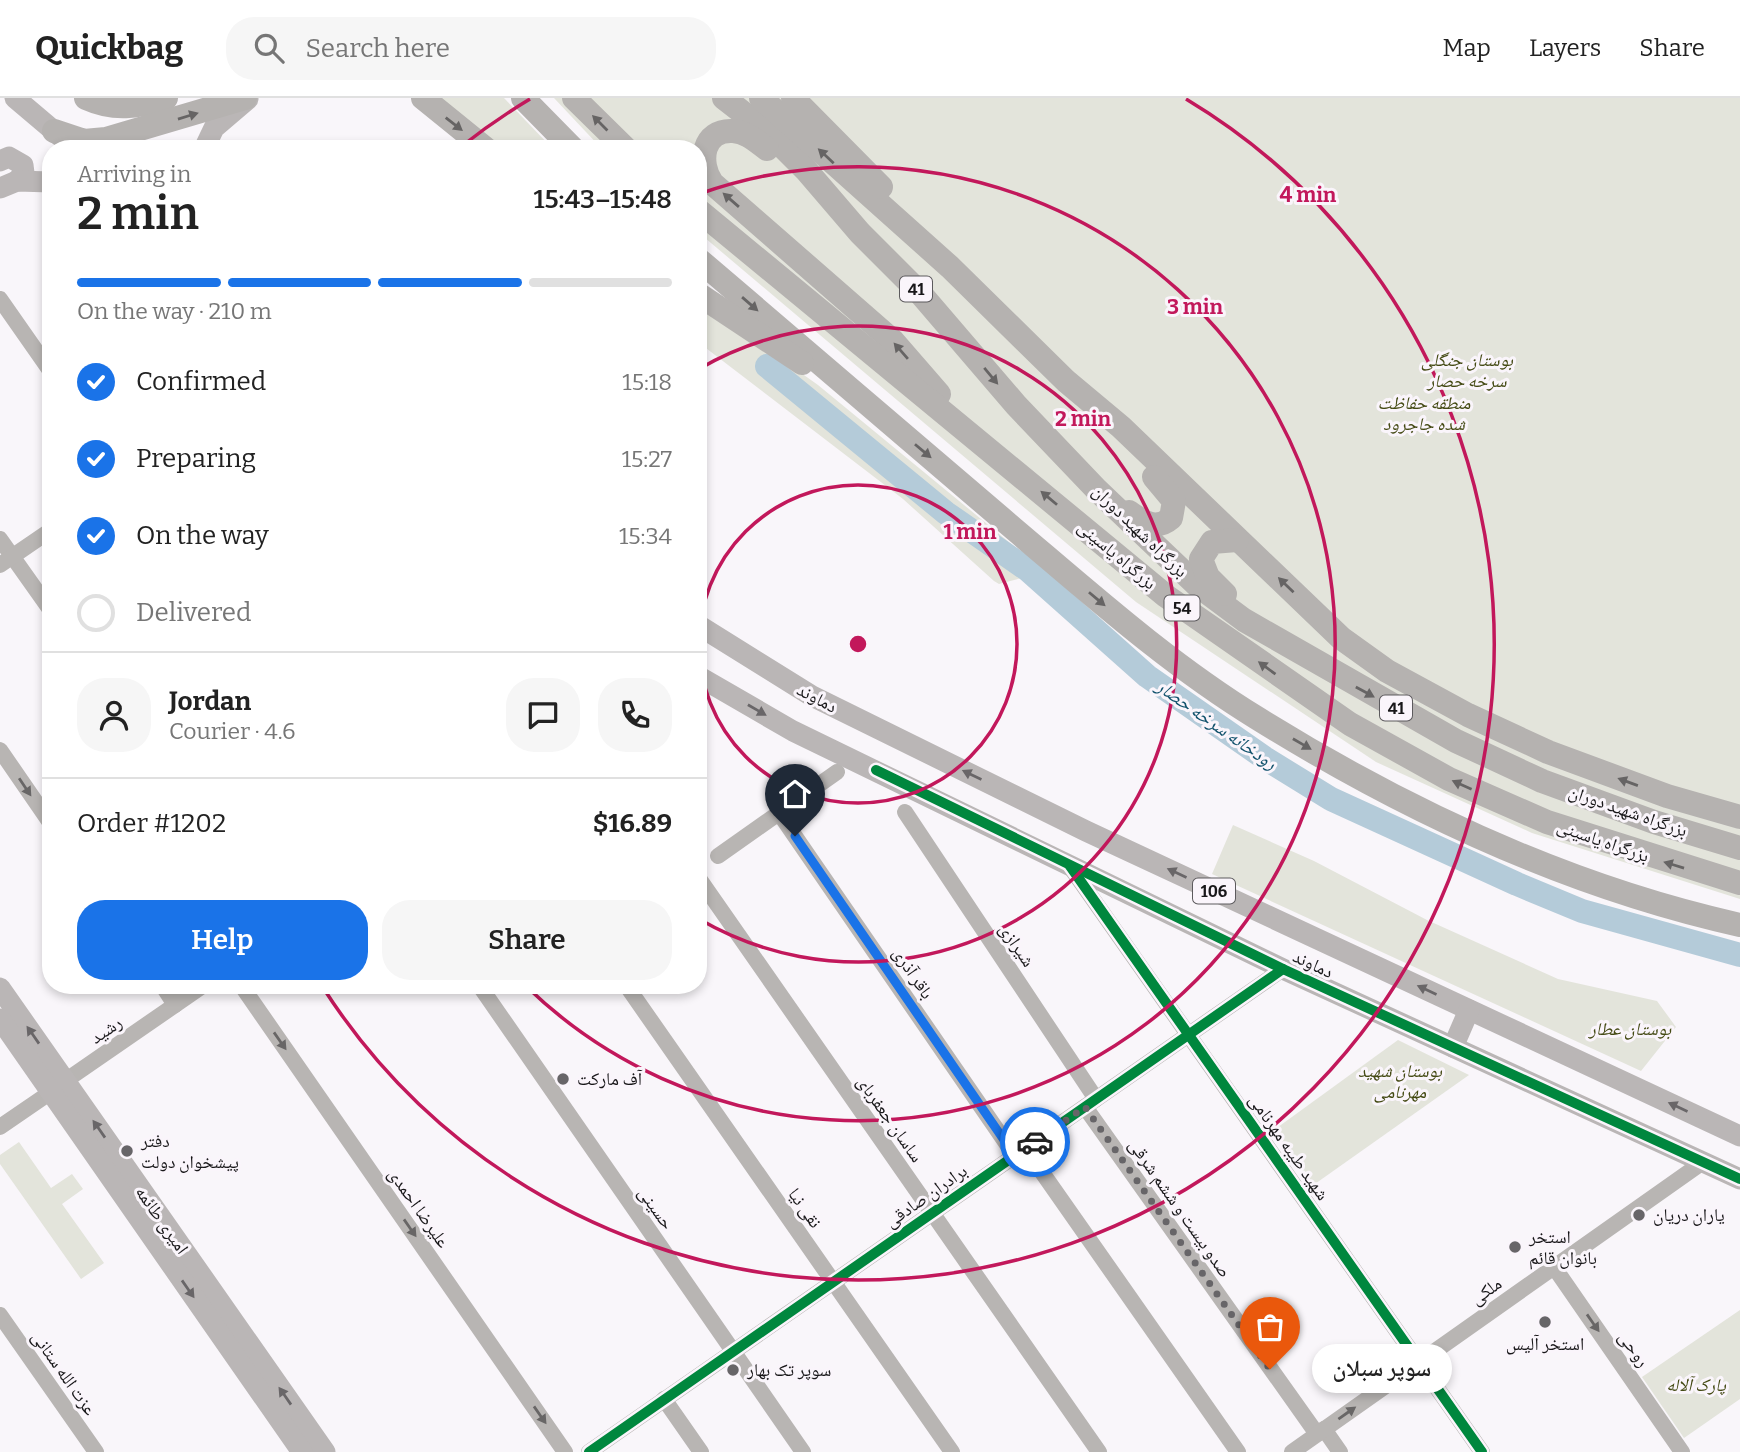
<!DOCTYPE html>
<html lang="en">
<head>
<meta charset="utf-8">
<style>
  body { margin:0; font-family:Bitter,"Noto Naskh Arabic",serif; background:#f6f6f6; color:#222; height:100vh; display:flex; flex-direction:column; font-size:26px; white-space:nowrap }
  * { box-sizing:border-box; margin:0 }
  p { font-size:23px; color:#767676 }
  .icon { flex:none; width:38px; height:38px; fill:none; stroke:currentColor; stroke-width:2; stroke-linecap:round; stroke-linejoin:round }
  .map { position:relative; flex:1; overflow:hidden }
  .panel { position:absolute; left:42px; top:42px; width:665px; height:854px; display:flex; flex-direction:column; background:#fff; border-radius:28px; box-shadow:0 4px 10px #0003 }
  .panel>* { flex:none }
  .pin { position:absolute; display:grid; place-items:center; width:60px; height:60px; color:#fff; margin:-72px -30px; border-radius:50% 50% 50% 0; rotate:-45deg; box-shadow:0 0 7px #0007 }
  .pin .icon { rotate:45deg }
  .courier { position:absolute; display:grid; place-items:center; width:70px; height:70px; margin:-35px; border:5px solid #1a73e8; border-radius:50%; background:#fff; color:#222; box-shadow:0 2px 9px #0007 }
  .bubble { position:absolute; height:49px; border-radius:24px; background:#fff; box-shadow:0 4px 10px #0003; font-size:23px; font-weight:600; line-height:49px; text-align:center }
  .headline em { font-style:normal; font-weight:600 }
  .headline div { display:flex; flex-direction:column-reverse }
  .headline { display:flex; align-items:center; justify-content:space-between; height:119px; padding:0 35px }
  h1 { font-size:46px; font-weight:600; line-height:52px }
  .bar { display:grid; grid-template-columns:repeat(4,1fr); gap:10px 7px; align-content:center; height:84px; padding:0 35px }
  .bar i { height:9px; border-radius:5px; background:#e0e0e0 }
  .bar .current { background:#1a73e8 }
  .bar p { grid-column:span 4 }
  .line { display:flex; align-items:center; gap:18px; padding:0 35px; border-top:2px solid #e0e0e0 }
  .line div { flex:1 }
  .round { display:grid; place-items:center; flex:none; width:74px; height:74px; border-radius:28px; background:#f6f6f6 }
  ol { padding:0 35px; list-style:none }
  li { display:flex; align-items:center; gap:21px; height:77px }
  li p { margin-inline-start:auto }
  li .icon { padding:7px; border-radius:50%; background:#1a73e8; color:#fff; stroke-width:4 }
  li:last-child { color:#767676 }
  li i { width:38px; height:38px; border:4px solid #e0e0e0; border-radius:50% }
  .action { display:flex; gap:14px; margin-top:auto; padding:14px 35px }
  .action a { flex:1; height:80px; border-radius:28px; background:#1a73e8; color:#fff; font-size:28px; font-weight:600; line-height:80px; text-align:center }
  .action a+a { background:#f6f6f6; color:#222 }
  header { display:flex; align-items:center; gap:42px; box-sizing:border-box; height:98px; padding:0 35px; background:#fff; border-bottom:2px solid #e0e0e0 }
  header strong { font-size:33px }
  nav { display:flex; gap:38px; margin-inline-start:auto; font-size:24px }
  .search { width:490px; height:63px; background:#f6f6f6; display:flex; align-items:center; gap:18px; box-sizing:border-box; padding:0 24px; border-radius:28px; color:#767676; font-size:26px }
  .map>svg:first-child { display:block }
  .green { fill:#e3e4db }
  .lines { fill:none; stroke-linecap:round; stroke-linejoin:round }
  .river { stroke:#b4cbd9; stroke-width:24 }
  .minor { stroke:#b8b5b3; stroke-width:16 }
  .major { stroke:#bab6b6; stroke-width:21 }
  .highway { stroke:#b5b2b0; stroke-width:24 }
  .cycleway-casing { stroke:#faf5fb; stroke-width:15 }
  .cycleway { stroke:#00873e; stroke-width:10 }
  .oneway { fill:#666464 }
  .oneway2 { fill:#696668 }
  .oneway3 { fill:#686666 }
  .done { stroke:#676568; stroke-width:7; stroke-dasharray:0 12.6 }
  .route { stroke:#1a73e8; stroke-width:9 }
  .ring { fill:none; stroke:#c2185b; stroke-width:3.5 }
  .poi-dot { fill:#676568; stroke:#faf5fb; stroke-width:2.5 }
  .labels { text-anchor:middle; stroke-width:6; stroke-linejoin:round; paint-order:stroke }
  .shield { fill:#faf5fb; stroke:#5c5a5d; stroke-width:2 }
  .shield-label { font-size:16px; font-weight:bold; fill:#181719 }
  .park-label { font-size:18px; font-style:italic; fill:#444a14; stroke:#faf5fb }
  .street-label { font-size:18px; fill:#181719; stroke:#faf5fb }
  .poi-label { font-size:18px; fill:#181719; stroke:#faf5fb; text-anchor:start }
  .water-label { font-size:19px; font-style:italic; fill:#11526c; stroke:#faf5fb }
  .centre { fill:#c2185b; stroke:#faf5fb; stroke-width:3.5 }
  .ring-label { font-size:21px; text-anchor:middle; font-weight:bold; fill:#c2185b; stroke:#faf5fb; stroke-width:6; stroke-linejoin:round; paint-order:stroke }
</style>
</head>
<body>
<header>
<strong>Quickbag</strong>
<div class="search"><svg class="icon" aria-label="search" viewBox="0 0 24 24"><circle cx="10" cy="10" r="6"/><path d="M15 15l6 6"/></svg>Search here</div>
<nav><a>Map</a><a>Layers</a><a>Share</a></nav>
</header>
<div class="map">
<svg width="1740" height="1354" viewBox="0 0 1740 1354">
  <rect width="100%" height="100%" fill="#f9f6fa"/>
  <!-- green -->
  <g class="green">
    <polygon points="433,0 504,0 553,51 493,51"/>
    <polygon points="554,0 1740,0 1740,801 1532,735 1376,664 1136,504 698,134 698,51 602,51"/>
    <polygon points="698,202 818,287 1037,467 1025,479 999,486 994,483 903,401 698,244"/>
    <polygon points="1233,727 1314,763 1427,822 1558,881 1657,903 1676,929 1641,973 1212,776"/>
    <polygon points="1398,942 1469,977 1312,1088 1274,1032"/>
    <polygon points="19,1044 51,1090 72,1076 83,1091 62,1106 104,1165 81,1181 0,1066 0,1057"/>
    <polygon points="1740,1212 1740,1301 1684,1340 1642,1279"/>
  </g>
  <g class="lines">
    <!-- river -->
    <polyline class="river" points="767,268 946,415 1028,472 1147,578 1266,661 1331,701 1517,786 1582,813 1740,857"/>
    <!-- minor -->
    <g class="minor">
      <polyline points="0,201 51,274"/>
      <polyline points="0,441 51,513"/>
      <polyline points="0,467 51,432"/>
      <polyline points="0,652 51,726"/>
      <polyline points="905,714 1096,1001"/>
      <polyline points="779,715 1015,1058"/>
      <polyline points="718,758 837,674"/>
      <polyline points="1071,770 1482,1354"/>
      <polyline points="698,779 1099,1354"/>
      <polyline points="162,887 175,907"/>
      <polyline points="241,887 565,1354"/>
      <polyline points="479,887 803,1354"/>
      <polyline points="626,887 952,1354"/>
      <polyline points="65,983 204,887"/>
      <polyline points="1085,1009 1317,1336"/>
      <polyline points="0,1029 51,994"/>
      <polyline points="1025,1050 1238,1354"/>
      <polyline points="1554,1169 1682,1354"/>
      <polyline points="0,1217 96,1354"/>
      <polyline points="664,1301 701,1354"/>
      <polyline points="1324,1331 1340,1354"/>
      <polyline points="589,1354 1283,871"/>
      <polyline points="1292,1354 1703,1064"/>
    </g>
    <!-- major -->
    <g class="major">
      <polyline points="15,0 67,44"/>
      <polyline points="204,51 214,30 248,1"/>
      <polyline points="0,63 9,59 23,67 24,75 17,83"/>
      <polyline points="0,90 17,83 51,84"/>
      <polyline points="698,527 812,598 1086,733 1740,1038"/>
      <polyline points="698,578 793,633 1283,871 1740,1081"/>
      <polyline points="0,890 325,1354"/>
      <polyline points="0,921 302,1354"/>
      <polyline points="1453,949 1469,912"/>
    </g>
    <!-- highway -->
    <g class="highway">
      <path d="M86 0C115 13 137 9 166 0"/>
      <polyline points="423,0 486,51"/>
      <polyline points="523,0 573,51"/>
      <polyline points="574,0 626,51"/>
      <polyline points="724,0 769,35 806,72 860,135 920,195 1016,307 1097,392 1197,487 1244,522 1456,643 1542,683 1654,724 1740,750"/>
      <polyline points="761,0 950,169 1066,283 1121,329 1341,540 1387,573 1468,617 1548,654 1667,698 1740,719"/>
      <polyline points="793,0 881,89"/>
      <polyline points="54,33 84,43 106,41 245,0"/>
      <path d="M767 51C756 43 747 34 733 33 702 31 698 65 712 85L893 243 939 296"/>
      <polyline points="698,112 1166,498 1350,626 1449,681 1547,724 1740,785"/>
      <path d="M698 161C803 251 909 341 1014 431 1092 497 1169 566 1257 620 1405 712 1569 789 1740 827"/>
      <polyline points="698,196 802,265"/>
      <path d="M1129 414C1143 424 1156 433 1171 420L1174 403 1154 379"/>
      <polyline points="1225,496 1208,479 1201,461 1212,444 1237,442"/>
    </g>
    <!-- cycleway casing -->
    <g class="cycleway-casing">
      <g id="cycleway">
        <polyline points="876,672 1283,871 1740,1081"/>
        <polyline points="1070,768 1482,1354"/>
        <polyline points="589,1354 1283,871"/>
      </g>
    </g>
    <!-- cycleway -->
    <use href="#cycleway" class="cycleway"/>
  </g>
  <!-- one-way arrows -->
  <defs><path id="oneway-solid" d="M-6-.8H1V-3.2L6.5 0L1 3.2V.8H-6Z" transform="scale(1.75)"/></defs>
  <g class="oneway">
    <use href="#oneway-solid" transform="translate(188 18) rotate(-17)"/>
    <use href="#oneway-solid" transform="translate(600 25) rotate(-135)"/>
    <use href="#oneway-solid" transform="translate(454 26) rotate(38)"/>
    <use href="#oneway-solid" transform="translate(826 58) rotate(-137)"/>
    <use href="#oneway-solid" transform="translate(731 102) rotate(-139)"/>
    <use href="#oneway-solid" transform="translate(750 206) rotate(41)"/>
    <use href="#oneway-solid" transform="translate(901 253) rotate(-131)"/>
    <use href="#oneway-solid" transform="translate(991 278) rotate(50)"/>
    <use href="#oneway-solid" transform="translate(923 353) rotate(40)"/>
    <use href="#oneway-solid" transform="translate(1049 400) rotate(-140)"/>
    <use href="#oneway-solid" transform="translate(1286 487) rotate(-136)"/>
    <use href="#oneway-solid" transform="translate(1097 501) rotate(40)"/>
    <use href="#oneway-solid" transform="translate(1267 570) rotate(-144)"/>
    <use href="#oneway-solid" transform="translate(1365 594) rotate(29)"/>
    <use href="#oneway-solid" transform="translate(1302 646) rotate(30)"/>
    <use href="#oneway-solid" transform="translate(1628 684) rotate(-160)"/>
    <use href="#oneway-solid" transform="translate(1462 687) rotate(-156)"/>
    <use href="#oneway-solid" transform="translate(1674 767) rotate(-163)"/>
  </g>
  <g class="oneway2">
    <use href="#oneway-solid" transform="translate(757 612) rotate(30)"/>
    <use href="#oneway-solid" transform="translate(972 677) rotate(-154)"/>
    <use href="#oneway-solid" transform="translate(1177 775) rotate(-155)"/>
    <use href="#oneway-solid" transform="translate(1427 892) rotate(-155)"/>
    <use href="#oneway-solid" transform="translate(33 937) rotate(-125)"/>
    <use href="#oneway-solid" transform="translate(1678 1009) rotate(-155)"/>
    <use href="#oneway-solid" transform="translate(99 1031) rotate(-125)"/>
    <use href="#oneway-solid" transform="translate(188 1191) rotate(55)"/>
    <use href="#oneway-solid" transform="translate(285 1298) rotate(-125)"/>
  </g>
  <g class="oneway3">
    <use href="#oneway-solid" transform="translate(25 689) rotate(56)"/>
    <use href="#oneway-solid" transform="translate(280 943) rotate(55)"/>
    <use href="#oneway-solid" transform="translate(410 1130) rotate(55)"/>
    <use href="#oneway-solid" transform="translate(1593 1225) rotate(55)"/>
    <use href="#oneway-solid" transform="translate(1347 1315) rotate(-35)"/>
    <use href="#oneway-solid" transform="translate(540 1317) rotate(55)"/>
  </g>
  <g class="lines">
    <!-- done -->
    <polyline class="done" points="1035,1044 1085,1009 1270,1271"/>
    <!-- route -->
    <polyline class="route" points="795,738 1015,1058 1035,1044"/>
  </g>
  <!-- distance rings -->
  <g class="ring">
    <circle cx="858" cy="546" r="159"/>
    <path d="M699 271A318 318 0 1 1 699 821"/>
    <path d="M699 96A477 477 0 1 1 527 889"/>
    <path d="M462 48A636 636 0 0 1 530 1M1186 1A636 636 0 1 1 322 888"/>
  </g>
  <!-- markers -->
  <g class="poi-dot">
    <circle cx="563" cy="981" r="7"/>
    <circle cx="127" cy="1053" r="7"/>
    <circle cx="1639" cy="1117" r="7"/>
    <circle cx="1515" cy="1149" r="7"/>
    <circle cx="1545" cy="1224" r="7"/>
    <circle cx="733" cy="1272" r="7"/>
  </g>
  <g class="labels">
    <!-- shield labels -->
    <g class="shield">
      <rect x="900" y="178.5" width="32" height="25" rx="5"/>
      <rect x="1164.5" y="497.5" width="35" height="25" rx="5"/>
      <rect x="1380" y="597.5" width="32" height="25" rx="5"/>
      <rect x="1193" y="780.5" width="42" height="25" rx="5"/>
    </g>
    <g class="shield-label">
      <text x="916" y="197">41</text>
      <text x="1182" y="516">54</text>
      <text x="1396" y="616">41</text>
      <text x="1214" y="799">106</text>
    </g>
    <!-- park labels -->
    <g class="park-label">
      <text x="1467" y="268">بوستان جنگلی<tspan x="1467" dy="21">سرخه حصار</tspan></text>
      <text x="1424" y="311">منطقه حفاظت<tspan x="1424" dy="21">شده جاجرود</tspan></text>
      <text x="1630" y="937">بوستان عطار</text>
      <text x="1400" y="979">بوستان شهید<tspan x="1400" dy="21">مهرنامی</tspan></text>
      <text x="1696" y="1293">پارک آلاله</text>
    </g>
    <!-- street labels -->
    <g class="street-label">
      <text transform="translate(1140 433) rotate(44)" y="6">بزرگراه شهید دوران</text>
      <text transform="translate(1117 457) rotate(40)" y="6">بزرگراه یاسینی</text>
      <text transform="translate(817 600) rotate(28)" y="6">دماوند</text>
      <text transform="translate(1628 713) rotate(19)" y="6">بزرگراه شهید دوران</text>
      <text transform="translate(1603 743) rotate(19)" y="6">بزرگراه یاسینی</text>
      <text transform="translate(1017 847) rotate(56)" y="6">شیرازی</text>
      <text transform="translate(1313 866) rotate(25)" y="6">دماوند</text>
      <text transform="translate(913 875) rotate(56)" y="6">باقر آذری</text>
      <text transform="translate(106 932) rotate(-35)" y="6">رشید</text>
      <text transform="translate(890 1021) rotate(55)" y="6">ساسان جعفربای</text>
      <text transform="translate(1289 1049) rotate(55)" y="6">شهید طیبه مهرنامی</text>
      <text transform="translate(926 1098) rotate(-35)" y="6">برادران صادقی</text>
      <text transform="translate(419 1110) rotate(55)" y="6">علیرضا احمدی</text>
      <text transform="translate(656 1110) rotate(55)" y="6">حسینی</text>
      <text transform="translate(805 1110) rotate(55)" y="6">نقی نیا</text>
      <text transform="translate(1180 1110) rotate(55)" y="6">صدو بیست و ششم شرقی</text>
      <text transform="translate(162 1122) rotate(55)" y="6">امیری طائمه</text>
      <text transform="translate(1486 1193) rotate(-35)" y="6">ملکی</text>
      <text transform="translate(1634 1251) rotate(55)" y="6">روحی</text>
      <text transform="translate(64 1275) rotate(55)" y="6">عزت الله ستانی</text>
    </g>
    <!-- poi labels -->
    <g class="poi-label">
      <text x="577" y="987">آف مارکت</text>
      <text x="141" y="1049">دفتر<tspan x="141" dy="21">پیشخوان دولت</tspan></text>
      <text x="1653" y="1123">یاران دریان</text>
      <text x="1529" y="1145">استخر<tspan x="1529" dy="21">بانوان قائم</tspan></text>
      <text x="1545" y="1252" text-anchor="middle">استخر آلیس</text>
      <text x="747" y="1278">سوپر تک بهار</text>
    </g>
    <!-- water labels -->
    <g class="water-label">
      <text transform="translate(1217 626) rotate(35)" y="7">رودخانه سرخه حصار</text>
    </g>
  </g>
  <circle cx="858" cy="546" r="10" class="centre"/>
  <g class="ring-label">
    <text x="1308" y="104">4 min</text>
    <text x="1195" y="216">3 min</text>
    <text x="1083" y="328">2 min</text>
    <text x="970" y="441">1 min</text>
  </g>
</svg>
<div class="pin" style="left:1270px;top:1271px;background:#ea580c"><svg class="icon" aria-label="bag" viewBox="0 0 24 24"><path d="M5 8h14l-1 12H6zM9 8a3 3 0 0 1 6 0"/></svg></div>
<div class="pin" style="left:795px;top:738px;background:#1f2937"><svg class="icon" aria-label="home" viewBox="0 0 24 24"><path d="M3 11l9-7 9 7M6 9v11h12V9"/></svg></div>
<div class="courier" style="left:1035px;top:1044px"><svg class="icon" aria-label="car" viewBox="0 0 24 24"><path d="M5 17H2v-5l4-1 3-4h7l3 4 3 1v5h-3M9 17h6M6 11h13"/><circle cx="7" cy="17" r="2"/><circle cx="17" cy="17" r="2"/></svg></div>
<div class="bubble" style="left:1312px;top:1246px;width:140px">سوپر سبلان</div>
<section class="panel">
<div class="headline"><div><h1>2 min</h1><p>Arriving in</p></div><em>15:43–15:48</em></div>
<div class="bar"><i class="current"></i><i class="current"></i><i class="current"></i><i></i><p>On the way · 210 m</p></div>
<ol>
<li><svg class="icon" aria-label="check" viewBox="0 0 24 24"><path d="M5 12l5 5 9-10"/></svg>Confirmed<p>15:18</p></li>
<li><svg class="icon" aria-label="check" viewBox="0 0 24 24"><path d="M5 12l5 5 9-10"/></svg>Preparing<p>15:27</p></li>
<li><svg class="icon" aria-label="check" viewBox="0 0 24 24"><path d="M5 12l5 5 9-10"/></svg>On the way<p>15:34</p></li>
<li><i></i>Delivered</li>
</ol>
<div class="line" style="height:126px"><a class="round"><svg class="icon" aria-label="person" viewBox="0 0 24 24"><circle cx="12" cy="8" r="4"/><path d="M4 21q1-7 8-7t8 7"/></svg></a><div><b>Jordan</b><p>Courier · 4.6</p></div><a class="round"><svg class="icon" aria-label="chat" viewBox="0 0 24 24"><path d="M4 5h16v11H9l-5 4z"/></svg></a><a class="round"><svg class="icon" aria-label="phone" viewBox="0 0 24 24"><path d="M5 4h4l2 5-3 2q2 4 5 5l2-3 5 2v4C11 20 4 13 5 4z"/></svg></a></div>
<div class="line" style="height:91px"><div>Order #1202</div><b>$16.89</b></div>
<div class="action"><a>Help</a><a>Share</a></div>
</section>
</div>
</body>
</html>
